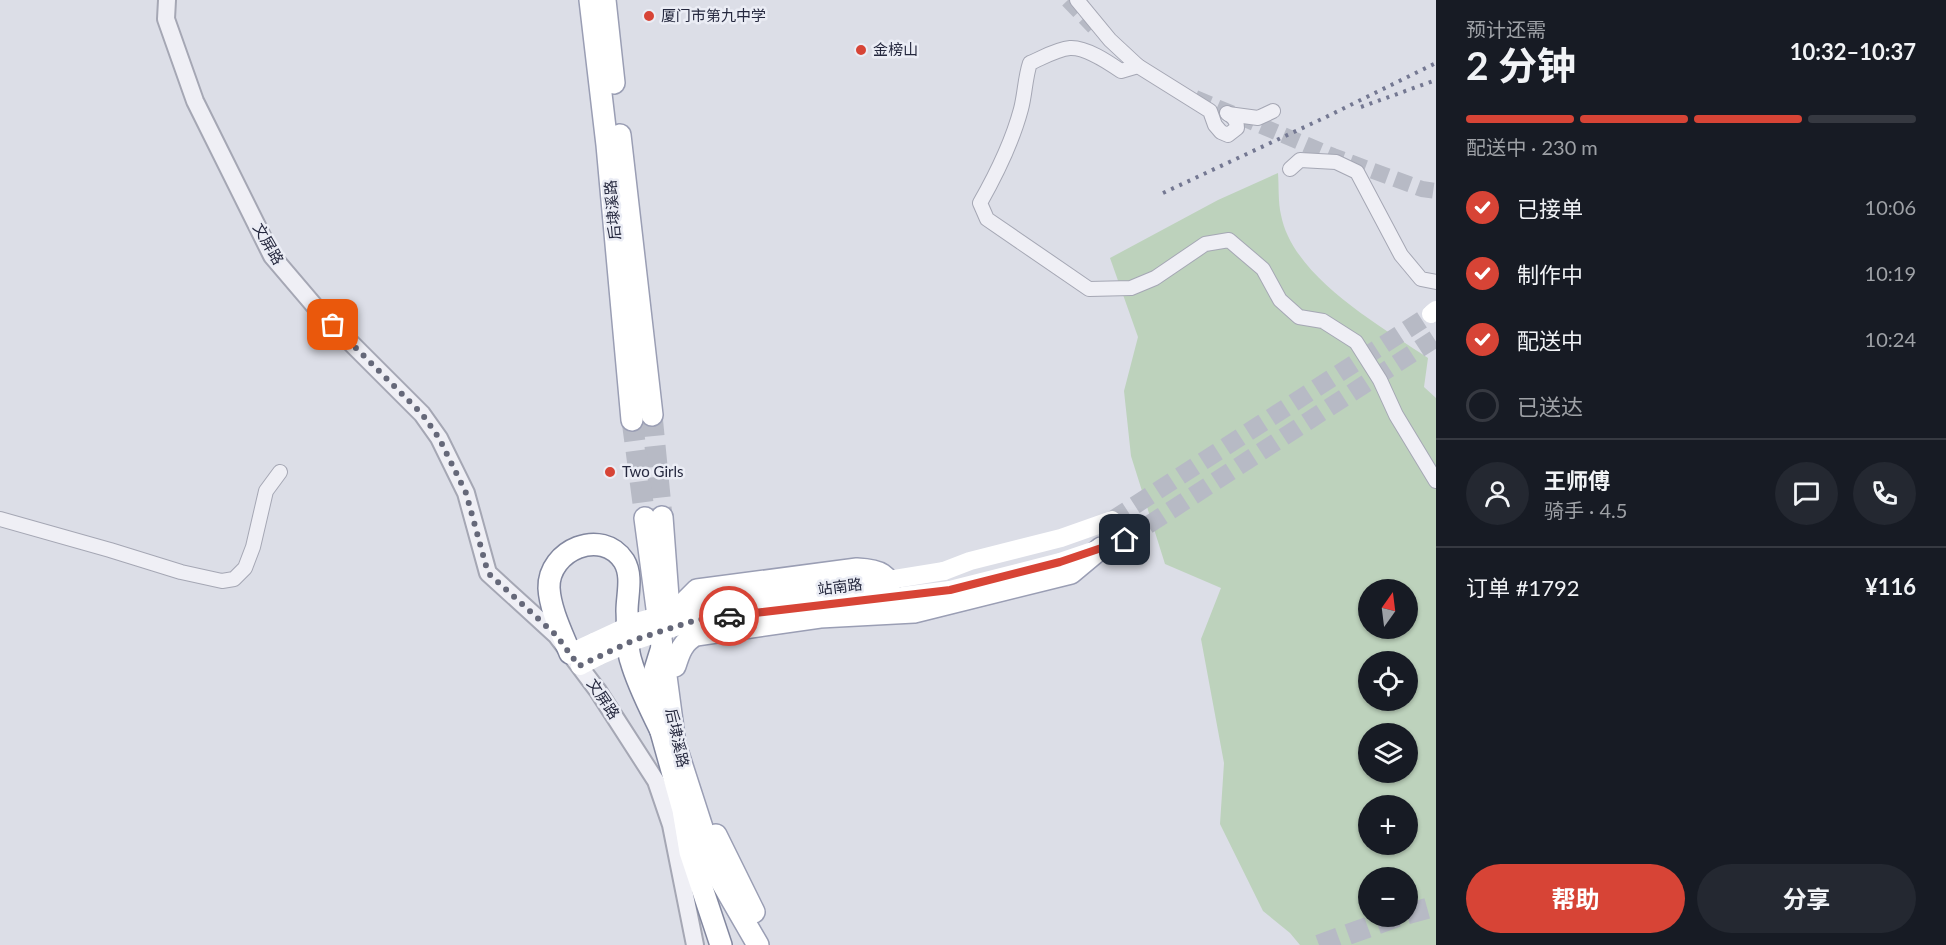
<!DOCTYPE html>
<html lang="zh">
<head>
<meta charset="utf-8">
<style>
  body { margin:0; font-family:Lato,"Noto Sans SC",sans-serif; background:#242831; color:#f1f3f6; height:100vh; display:flex; flex-direction:column; font-size:22px; white-space:nowrap }
  * { box-sizing:border-box; margin:0 }
  p { font-size:20px; color:#9ea1a6 }
  .icon { flex:none; width:33px; height:33px; fill:none; stroke:currentColor; stroke-width:2; stroke-linecap:round; stroke-linejoin:round }
  .map { position:relative; flex:1; overflow:hidden }
  .panel { display:flex; flex-direction:column; background:#171b24; width:510px }
  .panel>* { flex:none }
  .needle { width:39px; rotate:14deg }
  .fabs { position:absolute; left:1358px; top:579px; display:grid; gap:12px }
  .fabs a { display:grid; place-items:center; width:60px; height:60px; border-radius:50%; background:#171b24; box-shadow:0 2px 4px #0004; font-size:30px }
  .pin { position:absolute; display:grid; place-items:center; width:51px; height:51px; color:#fff; margin:-26px; border-radius:12px; box-shadow:0 3px 9px #0006 }
  .courier { position:absolute; display:grid; place-items:center; width:60px; height:60px; margin:-30px; border:4px solid #d74436; border-radius:50%; background:#fff; color:#222; box-shadow:0 2px 8px #0007 }
  .headline em { font-style:normal; font-weight:700 }
  .headline div { display:flex; flex-direction:column-reverse }
  .headline { display:flex; align-items:center; justify-content:space-between; height:102px; padding:0 30px }
  h1 { font-size:39px; font-weight:700; line-height:45px }
  .bar { display:grid; grid-template-columns:repeat(4,1fr); gap:9px 6px; align-content:center; height:72px; padding:0 30px }
  .bar i { height:8px; border-radius:4px; background:#363941 }
  .bar .current { background:#d74436 }
  .bar p { grid-column:span 4 }
  .line { display:flex; align-items:center; gap:15px; padding:0 30px; border-top:2px solid #363941 }
  .line div { flex:1 }
  .round { display:grid; place-items:center; flex:none; width:63px; height:63px; border-radius:32px; background:#242831 }
  ol { padding:0 30px; list-style:none }
  li { display:flex; align-items:center; gap:18px; height:66px }
  li p { margin-inline-start:auto }
  li .icon { padding:6px; border-radius:50%; background:#d74436; color:#fff; stroke-width:4 }
  li:last-child { color:#9ea1a6 }
  li i { width:33px; height:33px; border:3px solid #363941; border-radius:50% }
  .primary-button { display:flex; gap:12px; margin-top:auto; padding:12px 30px }
  .primary-button a { flex:1; height:69px; border-radius:36px; background:#d74436; color:#fff; font-size:24px; font-weight:700; line-height:69px; text-align:center }
  .primary-button a+a { background:#242831; color:#f1f3f6 }
  main { display:flex; flex:1; min-height:0 }
  .map>svg:first-child { display:block }
  .green { fill:#bdd2bc; fill-rule:evenodd }
  .lines { fill:none; stroke-linecap:round; stroke-linejoin:round }
  .tertiary-tunnel { stroke:#b7bac5; stroke-width:16; stroke-dasharray:16 8; stroke-linecap:butt }
  .secondary-tunnel { stroke:#b7bac5; stroke-width:18; stroke-dasharray:18 9; stroke-linecap:butt }
  .primary-tunnel { stroke:#b7bac5; stroke-width:21; stroke-dasharray:21 10; stroke-linecap:butt }
  .trunk-tunnel { stroke:#b7bac5; stroke-width:21; stroke-dasharray:21 10; stroke-linecap:butt }
  .minor-casing { stroke:#a5a7b4; stroke-width:16 }
  .tertiary-casing { stroke:#a5a7b4; stroke-width:20 }
  .primary-casing { stroke:#9a9eb4; stroke-width:24 }
  .trunk-casing { stroke:#82879f; stroke-width:24 }
  .minor { stroke:#efeff5; stroke-width:14 }
  .tertiary { stroke:#efeff5; stroke-width:16 }
  .secondary { stroke:#fff; stroke-width:18 }
  .primary { stroke:#fff; stroke-width:21 }
  .trunk { stroke:#fff; stroke-width:21 }
  .rail { stroke:#747892; stroke-width:4; stroke-dasharray:3 6; stroke-linecap:butt }
  .secondary-bridge { stroke:#fff; stroke-width:18 }
  .done { stroke:#656879; stroke-width:6; stroke-dasharray:0 10.8 }
  .route { stroke:#d74436; stroke-width:8 }
  .poi-dot { fill:#d74436; stroke:#ebedf5; stroke-width:2 }
  .labels { text-anchor:middle; stroke-width:5; stroke-linejoin:round; paint-order:stroke }
  .poi-label { font-size:15px; fill:#25283e; stroke:#ebedf5; text-anchor:start }
  .street-label { font-size:15px; fill:#25283e; stroke:#ebedf5 }
</style>
</head>
<body>
<main>
<div class="map">
<svg width="1436" height="945" viewBox="0 0 1436 945">
  <rect width="100%" height="100%" fill="#dcdee7"/>
  <!-- green -->
  <path class="green" d="M1278 173C1279 187 1278 202 1281 215 1293 277 1379 325 1428 358L1424 387 1436 398V945H1300L1290 933 1263 911 1220 824 1224 763 1201 639 1221 588 1165 564 1131 456 1124 391 1138 337 1110 258 1218 200ZM1368 590H1407V628H1368ZM1368 662H1407V700H1368ZM1368 734H1407V772H1368ZM1368 806H1407V844H1368ZM1368 878H1407V916H1368Z"/>
  <g class="lines">
    <!-- tertiary-tunnel -->
    <g class="tertiary-tunnel">
      <polyline points="1068,0 1094,27"/>
      <polyline points="1195,98 1333,156 1422,189 1436,191"/>
    </g>
    <!-- secondary-tunnel -->
    <g class="secondary-tunnel">
      <polyline points="1112,520 1431,314"/>
      <polyline points="1125,540 1436,338"/>
    </g>
    <!-- primary-tunnel -->
    <g class="primary-tunnel">
      <polyline points="652,415 662,517"/>
      <polyline points="632,420 645,518"/>
    </g>
    <!-- trunk-tunnel -->
    <g class="trunk-tunnel">
      <polyline points="1407,914 1436,906"/>
      <polyline points="1319,945 1399,916"/>
    </g>
    <!-- minor casing -->
    <g class="minor-casing">
      <g id="minor">
        <path d="M1077 0 1110 40 1138 66 1210 111 1215 125 1221 132 1228 135 1237 128C1237 120 1233 117 1227 113"/>
        <path d="M1138 66 1121 71C1108 62 1086 47 1070 48 1057 49 1042 58 1030 63 1025 78 1025 94 1021 109 1012 143 997 173 980 203L987 219 1089 289 1131 288 1155 278 1205 244 1229 240 1263 269 1280 300 1299 317 1323 321 1356 342 1380 380 1396 415 1436 481"/>
        <polyline points="1228,114 1258,118 1273,111"/>
        <polyline points="1290,169 1300,160 1336,162 1357,172 1401,255 1421,279 1436,282"/>
        <polyline points="0,519 110,550 181,572 222,581 234,579 245,568 253,547 266,491 280,472"/>
      </g>
    </g>
    <!-- tertiary casing -->
    <g class="tertiary-casing">
      <polyline id="tertiary" points="167,0 166,19 195,101 272,256 318,310 422,414 439,438 466,493 488,573 556,635 598,691 656,781 671,825 695,945"/>
    </g>
    <!-- primary casing -->
    <g class="primary-casing">
      <g id="primary">
        <polyline points="590,0 607,145 632,420"/>
        <polyline points="605,0 614,83"/>
        <polyline points="620,135 652,415"/>
        <polyline points="662,517 668,597"/>
        <polyline points="645,518 675,744 717,874 758,945"/>
        <path d="M676 611 697 590 857 569C876 570 895 573 887 598"/>
        <path d="M675 666C679 653 683 641 696 635L820 617 914 612 1071 573 1101 548"/>
        <polyline points="716,835 754,912"/>
      </g>
    </g>
    <!-- trunk casing -->
    <g class="trunk-casing">
      <g id="trunk">
        <polyline points="662,647 653,676 660,728 683,810 690,852 721,945"/>
        <path d="M570 653C562 633 550 609 549 588 548 550 602 527 624 561 633 576 627 595 627 611 628 626 626 647 631 661 638 686 651 710 662 733"/>
      </g>
    </g>
    <!-- minor -->
    <use href="#minor" class="minor"/>
    <!-- tertiary -->
    <use href="#tertiary" class="tertiary"/>
    <!-- secondary -->
    <g class="secondary">
      <polyline points="1431,314 1436,310"/>
      <polyline points="944,571 970,561 1061,538 1112,520"/>
      <polyline points="950,590 1060,562 1125,540"/>
      <polyline points="570,653 594,642"/>
      <polyline points="580,666 599,656"/>
    </g>
    <!-- primary -->
    <use href="#primary" class="primary"/>
    <!-- trunk -->
    <use href="#trunk" class="trunk"/>
    <!-- rail -->
    <g class="rail">
      <polyline points="1361,107 1436,80"/>
      <polyline points="1163,193 1326,117 1436,63"/>
    </g>
    <!-- secondary-bridge -->
    <g class="secondary-bridge">
      <polyline points="594,642 637,622 708,602 870,583 944,571"/>
      <polyline points="599,656 634,641 696,620 865,601 950,590"/>
    </g>
  </g>
  <g class="lines">
    <!-- done -->
    <polyline class="done" points="333,325 422,414 439,438 466,493 488,573 556,635 579,666 634,640 696,620 729,616"/>
    <!-- route -->
    <polyline class="route" points="729,616 950,590 1060,562 1125,540"/>
  </g>
  <!-- markers -->
  <g class="poi-dot">
    <circle cx="649" cy="16" r="6"/>
    <circle cx="861" cy="50" r="6"/>
    <circle cx="610" cy="472" r="6"/>
  </g>
  <g class="labels">
    <!-- poi labels -->
    <g class="poi-label">
      <text x="661" y="21">厦门市第九中学</text>
      <text x="873" y="55">金榜山</text>
      <text x="622" y="477">Two Girls</text>
    </g>
    <!-- street labels -->
    <g class="street-label">
      <text transform="translate(613 210) rotate(-95)" y="5">后埭溪路</text>
      <text transform="translate(268 244) rotate(60)" y="5">文屏路</text>
      <text transform="translate(840 587) rotate(-7)" y="5">站南路</text>
      <text transform="translate(603 699) rotate(56)" y="5">文屏路</text>
      <text transform="translate(677 738) rotate(78)" y="5">后埭溪路</text>
    </g>
  </g>
</svg>
<div class="fabs">
<a><svg class="needle" viewBox="-14 -14 28 28"><path d="M0-13l5 13h-10z" fill="#e53935"/><path d="M0 13l5-13h-10z" fill="#9ea1a6"/></svg></a>
<a><svg class="icon" aria-label="locate" viewBox="0 0 24 24"><circle cx="12" cy="12" r="6"/><path d="M12 2v4M12 18v4M2 12h4M18 12h4"/></svg></a>
<a><svg class="icon" aria-label="layers" viewBox="0 0 24 24"><path d="M12 4l9 5-9 5-9-5zM3 14l9 5 9-5"/></svg></a>
<a>+</a>
<a>−</a>
</div>
<div class="pin" style="left:333px;top:325px;background:#ea580c"><svg class="icon" aria-label="bag" viewBox="0 0 24 24"><path d="M5 8h14l-1 12H6zM9 8a3 3 0 0 1 6 0"/></svg></div>
<div class="pin" style="left:1125px;top:540px;background:#1f2937"><svg class="icon" aria-label="home" viewBox="0 0 24 24"><path d="M3 11l9-7 9 7M6 9v11h12V9"/></svg></div>
<div class="courier" style="left:729px;top:616px"><svg class="icon" aria-label="car" viewBox="0 0 24 24"><path d="M5 17H2v-5l4-1 3-4h7l3 4 3 1v5h-3M9 17h6M6 11h13"/><circle cx="7" cy="17" r="2"/><circle cx="17" cy="17" r="2"/></svg></div>
</div>
<section class="panel">
<div class="headline"><div><h1>2 分钟</h1><p>预计还需</p></div><em>10:32–10:37</em></div>
<div class="bar"><i class="current"></i><i class="current"></i><i class="current"></i><i></i><p>配送中 · 230 m</p></div>
<ol>
<li><svg class="icon" aria-label="check" viewBox="0 0 24 24"><path d="M5 12l5 5 9-10"/></svg>已接单<p>10:06</p></li>
<li><svg class="icon" aria-label="check" viewBox="0 0 24 24"><path d="M5 12l5 5 9-10"/></svg>制作中<p>10:19</p></li>
<li><svg class="icon" aria-label="check" viewBox="0 0 24 24"><path d="M5 12l5 5 9-10"/></svg>配送中<p>10:24</p></li>
<li><i></i>已送达</li>
</ol>
<div class="line" style="height:108px"><a class="round"><svg class="icon" aria-label="person" viewBox="0 0 24 24"><circle cx="12" cy="8" r="4"/><path d="M4 21q1-7 8-7t8 7"/></svg></a><div><b>王师傅</b><p>骑手 · 4.5</p></div><a class="round"><svg class="icon" aria-label="chat" viewBox="0 0 24 24"><path d="M4 5h16v11H9l-5 4z"/></svg></a><a class="round"><svg class="icon" aria-label="phone" viewBox="0 0 24 24"><path d="M5 4h4l2 5-3 2q2 4 5 5l2-3 5 2v4C11 20 4 13 5 4z"/></svg></a></div>
<div class="line" style="height:78px"><div>订单 #1792</div><b>¥116</b></div>
<div class="primary-button"><a>帮助</a><a>分享</a></div>
</section>
</main>
</body>
</html>
